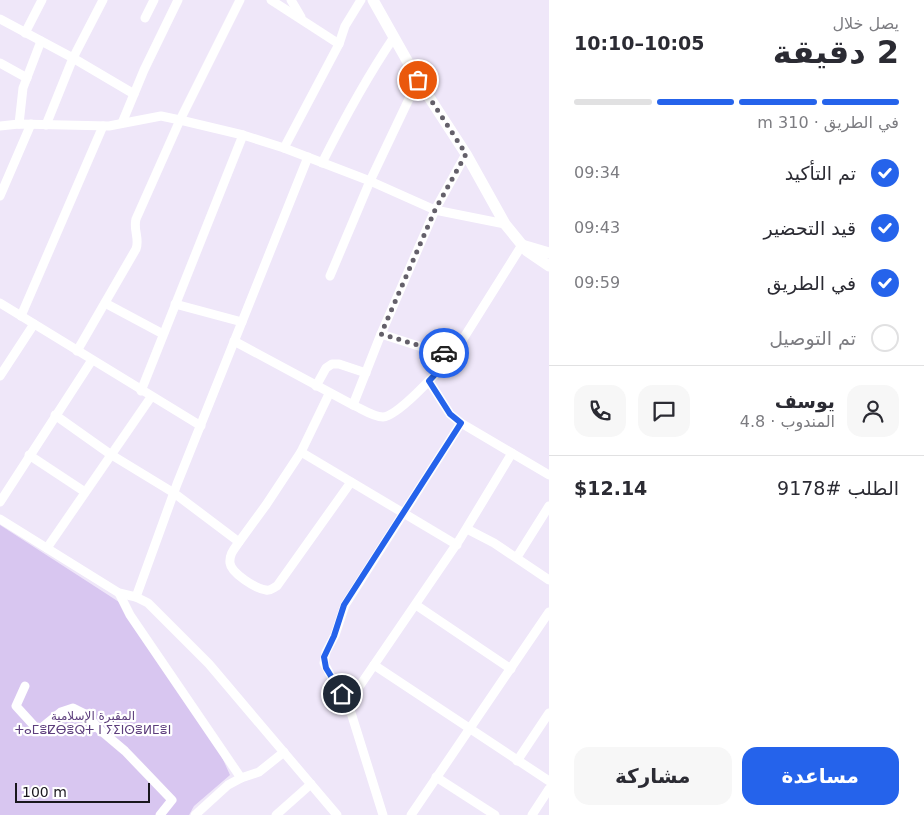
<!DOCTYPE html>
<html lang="ar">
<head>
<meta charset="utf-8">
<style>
  body { margin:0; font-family:"DejaVu Sans","Noto Naskh Arabic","Noto Sans Tifinagh",sans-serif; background:#f7f7f7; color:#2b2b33; direction:rtl; height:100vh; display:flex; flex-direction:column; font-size:19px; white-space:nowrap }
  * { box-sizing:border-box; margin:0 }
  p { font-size:16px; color:#7c7c81 }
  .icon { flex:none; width:28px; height:28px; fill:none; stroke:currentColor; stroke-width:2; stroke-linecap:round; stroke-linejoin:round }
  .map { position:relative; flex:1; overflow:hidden; direction:ltr }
  .details { display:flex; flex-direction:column; background:#fff; width:375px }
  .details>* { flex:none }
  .scale { position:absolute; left:15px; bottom:12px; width:135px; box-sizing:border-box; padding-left:5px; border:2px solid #19171d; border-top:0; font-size:14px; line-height:18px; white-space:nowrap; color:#19171d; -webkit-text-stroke:4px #fff; paint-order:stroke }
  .pin { position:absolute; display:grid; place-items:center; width:42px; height:42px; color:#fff; margin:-21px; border:2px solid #fff; border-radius:50%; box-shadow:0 1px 5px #0007 }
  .courier { position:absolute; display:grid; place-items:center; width:50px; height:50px; margin:-25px; border:4px solid #2563eb; border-radius:50%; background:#fff; color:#222; box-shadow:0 1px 6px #0007 }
  .overview em { font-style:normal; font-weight:700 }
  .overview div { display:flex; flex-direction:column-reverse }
  .overview { display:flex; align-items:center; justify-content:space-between; height:85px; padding:0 25px }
  h1 { font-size:32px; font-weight:700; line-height:38px }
  .bar { display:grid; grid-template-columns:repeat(4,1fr); gap:8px 5px; align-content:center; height:60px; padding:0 25px }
  .bar i { height:6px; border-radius:4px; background:#e1e1e2 }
  .bar .active { background:#2563eb }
  .bar p { grid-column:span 4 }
  .line { display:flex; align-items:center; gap:12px; padding:0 25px; border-top:1px solid #e1e1e2 }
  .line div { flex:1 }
  .round { display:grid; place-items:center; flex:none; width:52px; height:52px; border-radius:15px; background:#f7f7f7 }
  ol { padding:0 25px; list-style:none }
  li { display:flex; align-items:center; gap:15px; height:55px }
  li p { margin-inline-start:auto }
  li .icon { padding:5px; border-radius:50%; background:#2563eb; color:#fff; stroke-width:4 }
  li:last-child { color:#7c7c81 }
  li i { width:28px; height:28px; border:2px solid #e1e1e2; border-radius:50% }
  .primary-button { display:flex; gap:10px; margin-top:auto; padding:10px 25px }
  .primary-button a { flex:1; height:58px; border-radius:15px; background:#2563eb; color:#fff; font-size:20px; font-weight:700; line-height:58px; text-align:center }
  .primary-button a+a { background:#f7f7f7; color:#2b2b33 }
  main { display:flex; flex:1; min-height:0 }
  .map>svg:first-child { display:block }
  .green { fill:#d8c6f0 }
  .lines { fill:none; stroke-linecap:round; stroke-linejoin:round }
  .minor { stroke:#fff; stroke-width:9 }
  .major { stroke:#fff; stroke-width:11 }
  .done { stroke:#64606a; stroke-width:5; stroke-dasharray:0 9 }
  .route { stroke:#2563eb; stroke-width:6 }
  .labels { text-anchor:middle; stroke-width:4.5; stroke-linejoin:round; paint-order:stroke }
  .park-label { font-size:12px; fill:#5c3d7c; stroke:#fff }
</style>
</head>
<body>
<main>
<section class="details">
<div class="overview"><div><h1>2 دقيقة</h1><p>يصل خلال</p></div><em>10:05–10:10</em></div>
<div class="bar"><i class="active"></i><i class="active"></i><i class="active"></i><i></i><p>في الطريق · 310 m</p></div>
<ol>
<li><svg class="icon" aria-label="check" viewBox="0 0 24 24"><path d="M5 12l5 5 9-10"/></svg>تم التأكيد<p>09:34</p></li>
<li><svg class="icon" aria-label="check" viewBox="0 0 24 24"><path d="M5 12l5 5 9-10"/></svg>قيد التحضير<p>09:43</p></li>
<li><svg class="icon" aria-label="check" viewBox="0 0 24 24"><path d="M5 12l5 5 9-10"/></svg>في الطريق<p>09:59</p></li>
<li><i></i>تم التوصيل</li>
</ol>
<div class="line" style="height:90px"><a class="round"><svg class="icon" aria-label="person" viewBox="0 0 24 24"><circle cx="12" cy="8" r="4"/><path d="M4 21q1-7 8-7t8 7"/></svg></a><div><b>يوسف</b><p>المندوب · 4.8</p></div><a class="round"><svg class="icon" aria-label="chat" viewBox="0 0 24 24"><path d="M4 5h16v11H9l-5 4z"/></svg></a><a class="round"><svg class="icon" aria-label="phone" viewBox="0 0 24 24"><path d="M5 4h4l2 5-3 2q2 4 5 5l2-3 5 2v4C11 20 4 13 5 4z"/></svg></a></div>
<div class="line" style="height:65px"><div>الطلب #9178</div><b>$12.14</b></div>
<div class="primary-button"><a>مساعدة</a><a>مشاركة</a></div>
</section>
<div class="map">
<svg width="549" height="815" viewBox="0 0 549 815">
  <rect width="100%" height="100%" fill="#efe7f9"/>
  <!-- green -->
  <polygon class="green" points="0,525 119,602 216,744 230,775 194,806 189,815 0,815"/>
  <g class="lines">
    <!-- minor -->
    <g class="minor">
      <polyline points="271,0 339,44"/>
      <polyline points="291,0 301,17"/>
      <polyline points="145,18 154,0"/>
      <polyline points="0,19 73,58 134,94"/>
      <polyline points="25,33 42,0"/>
      <polyline points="0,63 27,78"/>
      <polyline points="122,123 144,70 178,0"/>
      <polyline points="19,124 23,88 41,41"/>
      <polyline points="46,125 73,58 103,0"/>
      <polyline points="0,126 19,124 109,126 161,116 180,120 243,135 284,148 370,181 435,210 505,224"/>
      <polyline points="284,148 339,44 345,26 361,0"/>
      <path d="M322 163C344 119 367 77 394 37"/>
      <polyline points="0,196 31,124"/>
      <polyline points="330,276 370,181 418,80"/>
      <polyline points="0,303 201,426"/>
      <polyline points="105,303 163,334"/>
      <polyline points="175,304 242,322"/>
      <polyline points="21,316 103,126"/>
      <polyline points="381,334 434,351 453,355 522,245"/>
      <polyline points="234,341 353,405 381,334 435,210 466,154"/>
      <path d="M77 351 136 249C140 239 133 230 136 219L180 120 240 0"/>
      <polyline points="0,376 34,324"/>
      <polyline points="429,381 450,414 461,423 549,475"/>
      <polyline points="316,386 326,368 332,364 339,364 366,373"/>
      <polyline points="141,391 243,135"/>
      <polyline points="329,394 301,452 457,545"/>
      <path d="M353 405C362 409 373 417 383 417 399 416 441 368 453 355"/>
      <polyline points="55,415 110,454 174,493 239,542 266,505 301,452"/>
      <polyline points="29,455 85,492"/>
      <polyline points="0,502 92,360"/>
      <polyline points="0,519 119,593 136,597 148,603 209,664 337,815"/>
      <polyline points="467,529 494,543 549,580"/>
      <path d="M239 542C235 548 229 554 230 563 231 573 256 589 266 590 271 591 273 588 277 586L351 482"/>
      <polyline points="47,548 151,397"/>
      <polyline points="517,557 549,506"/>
      <polyline points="119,593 130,615 241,778 228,785 195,815"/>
      <polyline points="136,597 177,484 308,157"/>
      <polyline points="416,605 511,669"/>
      <polyline points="374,665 549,781"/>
      <polyline points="25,686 16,706 37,729 40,729 61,712 73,708 87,715 99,729 125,751 172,800 160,815"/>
      <polyline points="348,703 335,684 324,663 326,652 335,635 345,605 461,423"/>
      <polyline points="517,761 549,713"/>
      <polyline points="436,777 495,815"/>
      <polyline points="241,778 259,772 284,752"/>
      <polyline points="276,815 311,784"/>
      <polyline points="383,815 348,703 460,539 512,453"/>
      <polyline points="411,815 549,612"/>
      <polyline points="532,815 549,789"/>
    </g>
    <!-- major -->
    <g class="major">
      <polyline points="373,0 418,80 466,154 505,224 527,251 549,266"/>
      <polyline points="522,245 549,253"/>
    </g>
  </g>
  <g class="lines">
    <!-- done -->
    <polyline class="done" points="418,80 466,154 435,210 381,334 444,353"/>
    <!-- route -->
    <polyline class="route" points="342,694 326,668 324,657 334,636 344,605 461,423 450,414 429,381 453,355 444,353"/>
  </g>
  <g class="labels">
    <!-- park labels -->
    <g class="park-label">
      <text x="93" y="720">المقبرة الإسلامية<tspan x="93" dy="14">ⵜⴰⵎⴻⵇⴱⴻⵕⵜ ⵏ ⵢⵉⵏⵙⴻⵍⵎⴻⵏ</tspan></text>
    </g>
  </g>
</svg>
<div class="scale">100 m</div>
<div class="pin" style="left:418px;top:80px;background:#ea580c"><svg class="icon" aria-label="bag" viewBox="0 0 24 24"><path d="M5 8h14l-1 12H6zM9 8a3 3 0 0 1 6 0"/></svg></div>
<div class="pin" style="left:342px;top:694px;background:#1f2937"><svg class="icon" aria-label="home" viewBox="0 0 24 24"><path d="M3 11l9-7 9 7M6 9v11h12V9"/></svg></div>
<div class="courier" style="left:444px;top:353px"><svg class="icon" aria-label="car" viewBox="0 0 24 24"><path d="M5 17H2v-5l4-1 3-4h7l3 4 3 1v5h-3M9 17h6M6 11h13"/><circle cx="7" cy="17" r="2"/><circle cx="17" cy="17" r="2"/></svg></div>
</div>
</main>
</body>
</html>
